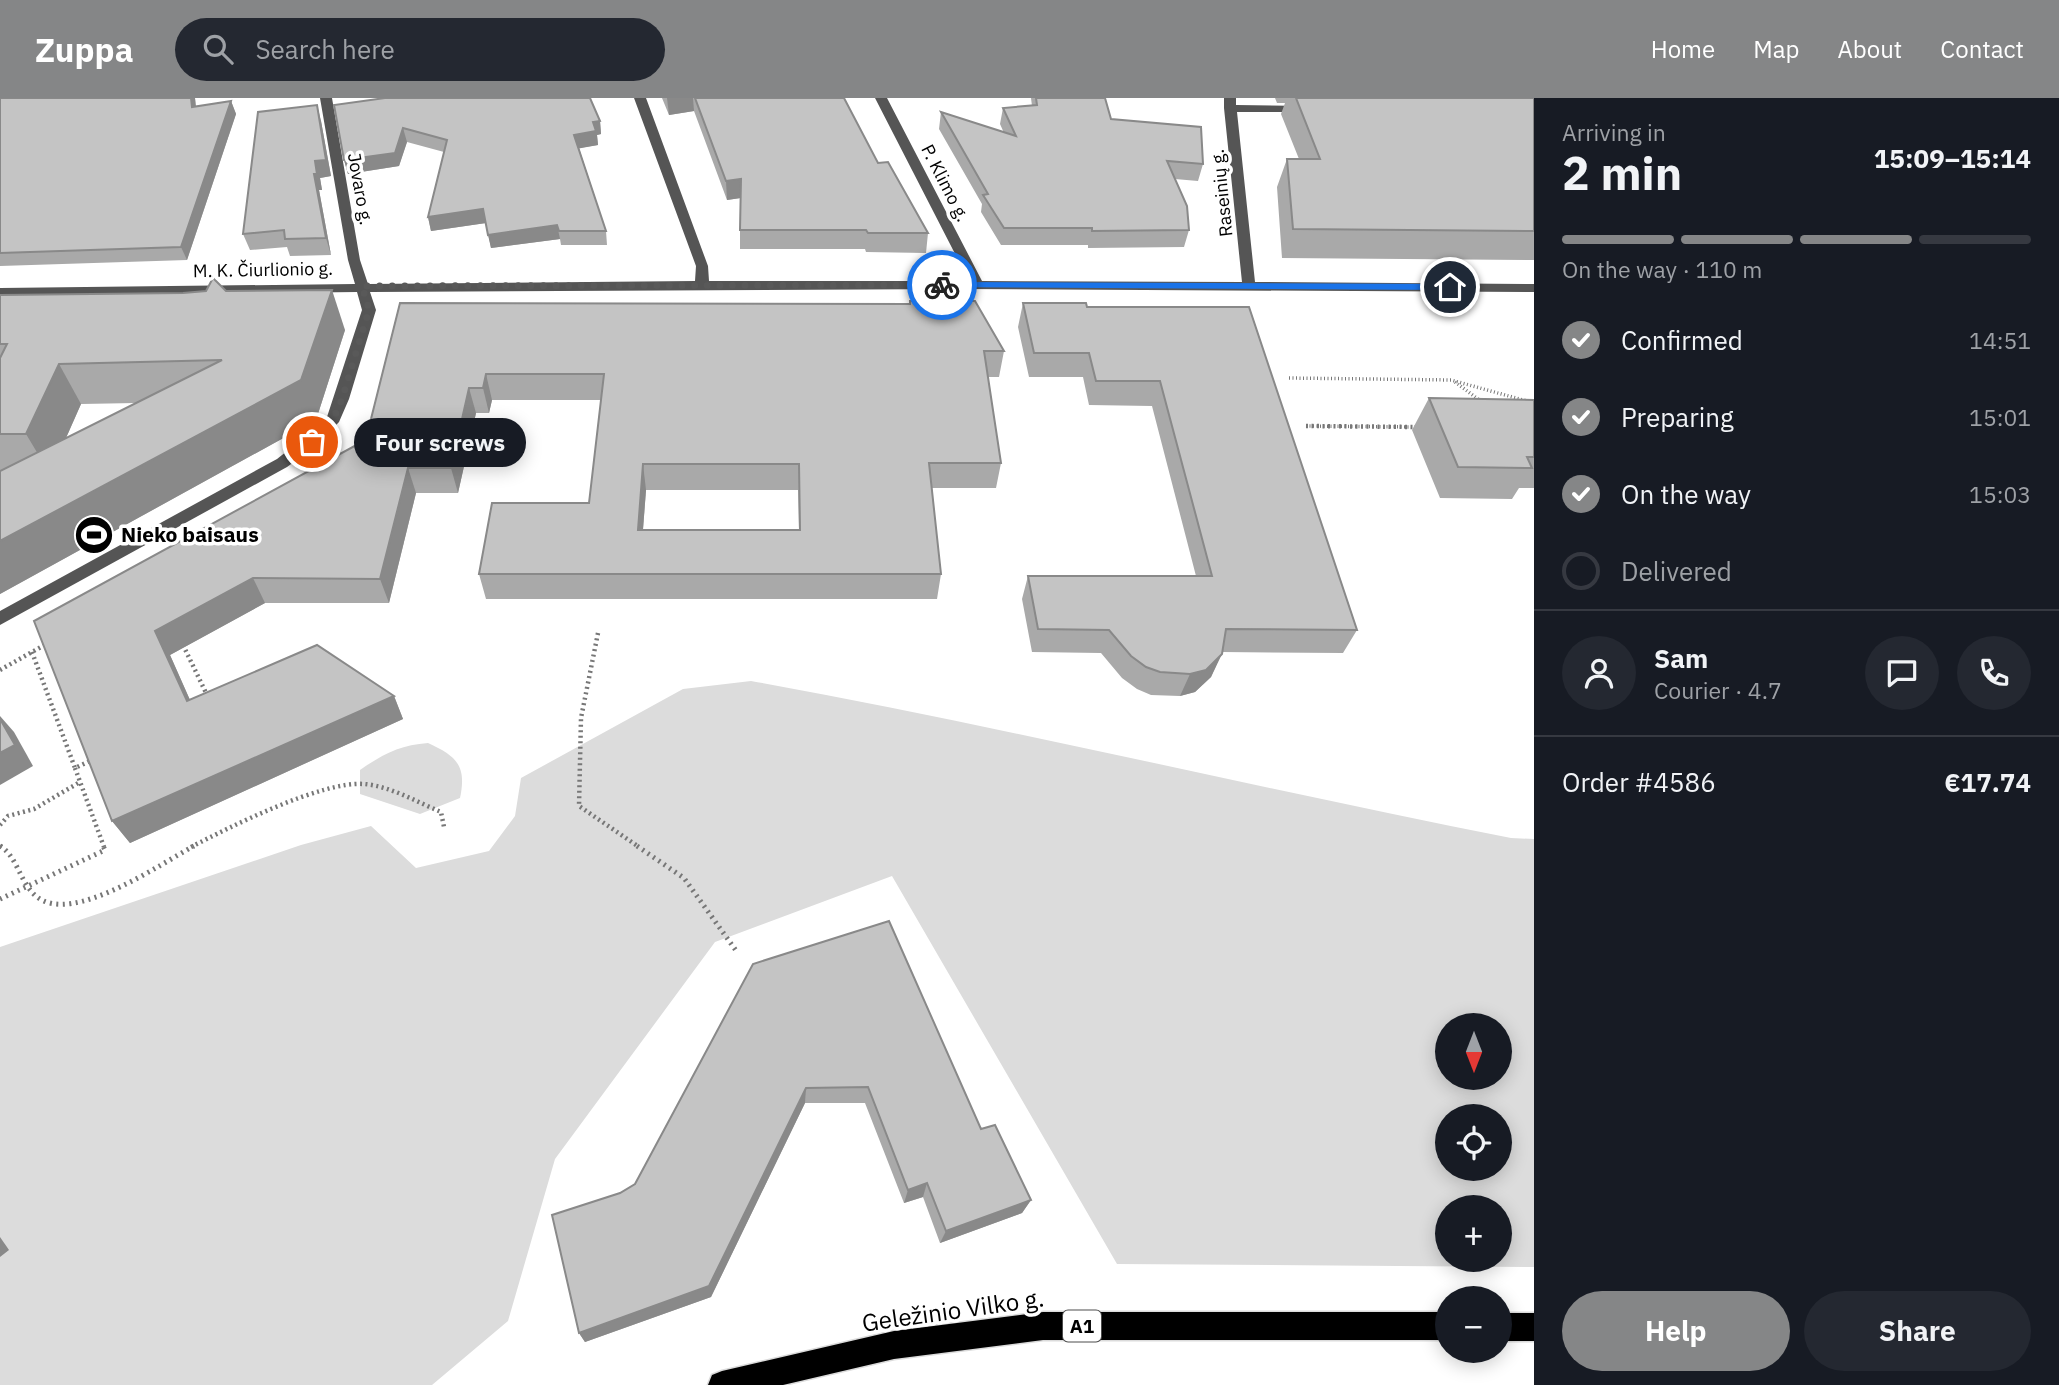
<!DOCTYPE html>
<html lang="en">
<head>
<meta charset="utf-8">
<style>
  body { margin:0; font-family:"IBM Plex Sans",sans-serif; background:#242831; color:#f1f3f6; height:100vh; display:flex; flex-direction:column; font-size:26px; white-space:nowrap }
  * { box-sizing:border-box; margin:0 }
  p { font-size:23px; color:#9ea1a6 }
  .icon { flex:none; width:38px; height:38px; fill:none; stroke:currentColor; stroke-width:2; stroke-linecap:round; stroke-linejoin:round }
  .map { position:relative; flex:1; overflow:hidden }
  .panel { display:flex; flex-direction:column; background:#171b24; width:525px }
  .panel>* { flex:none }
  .needle { width:46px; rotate:180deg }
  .controls { position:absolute; left:1435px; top:915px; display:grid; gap:14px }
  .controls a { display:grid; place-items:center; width:77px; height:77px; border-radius:50%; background:#171b24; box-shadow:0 4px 18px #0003; font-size:35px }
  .pin { position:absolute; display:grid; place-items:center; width:60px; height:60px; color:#fff; margin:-30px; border:4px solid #fff; border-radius:50%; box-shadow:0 2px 7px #0007 }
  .courier { position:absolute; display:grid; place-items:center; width:70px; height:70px; margin:-35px; border:5px solid #1a73e8; border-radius:50%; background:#fff; color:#222; box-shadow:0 2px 9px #0007 }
  .bubble { position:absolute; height:49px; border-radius:24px; background:#171b24; box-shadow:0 4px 18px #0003; font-size:23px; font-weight:700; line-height:49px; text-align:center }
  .summary em { font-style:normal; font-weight:700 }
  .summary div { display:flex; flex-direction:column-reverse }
  .summary { display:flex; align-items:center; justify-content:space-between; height:119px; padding:0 28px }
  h1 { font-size:46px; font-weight:700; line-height:52px }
  .bar { display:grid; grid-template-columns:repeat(4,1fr); gap:10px 7px; align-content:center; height:84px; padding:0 28px }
  .bar i { height:9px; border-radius:5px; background:#363941 }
  .bar .on { background:#858687 }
  .bar p { grid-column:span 4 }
  .line { display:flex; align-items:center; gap:18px; padding:0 28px; border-top:2px solid #363941 }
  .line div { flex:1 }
  .round { display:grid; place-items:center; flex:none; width:74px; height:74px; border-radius:37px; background:#242831 }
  ol { padding:0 28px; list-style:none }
  li { display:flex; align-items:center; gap:21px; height:77px }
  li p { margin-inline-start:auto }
  li .icon { padding:7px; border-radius:50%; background:#858687; color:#fff; stroke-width:4 }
  li:last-child { color:#9ea1a6 }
  li i { width:38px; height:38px; border:4px solid #363941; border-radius:50% }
  .action { display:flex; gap:14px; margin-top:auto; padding:14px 28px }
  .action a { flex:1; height:80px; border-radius:42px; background:#858687; color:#fff; font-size:28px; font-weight:700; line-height:80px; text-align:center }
  .action a+a { background:#242831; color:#f1f3f6 }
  header { display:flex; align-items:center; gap:42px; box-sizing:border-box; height:98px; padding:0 35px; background:#858687; color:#fff }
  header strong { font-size:33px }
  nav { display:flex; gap:38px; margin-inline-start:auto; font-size:24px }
  .search { width:490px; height:63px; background:#242831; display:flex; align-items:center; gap:18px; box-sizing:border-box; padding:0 24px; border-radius:38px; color:#9ea1a6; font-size:26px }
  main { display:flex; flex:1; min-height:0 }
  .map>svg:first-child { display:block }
  .green { fill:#dcdcdc; fill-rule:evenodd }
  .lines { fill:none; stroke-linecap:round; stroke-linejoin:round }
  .highway-casing { stroke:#dbdbdb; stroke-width:3 }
  .path-far2 { stroke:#777; stroke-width:3.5; stroke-dasharray:1 2.5; stroke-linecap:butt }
  .path-far1 { stroke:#777; stroke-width:4.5; stroke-dasharray:2 3.5; stroke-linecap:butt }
  .path { stroke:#777; stroke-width:5; stroke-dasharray:2 4.5; stroke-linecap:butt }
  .minor { fill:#555; fill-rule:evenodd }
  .highway { fill:#000; fill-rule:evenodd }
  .wall { fill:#a9a9a9; fill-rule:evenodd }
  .shaded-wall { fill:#898989 }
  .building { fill:#c4c4c4; stroke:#898989; stroke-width:2; fill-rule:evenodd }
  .route { fill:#1a73e8 }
  .done { stroke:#595959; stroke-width:7; stroke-dasharray:0 12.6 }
  .labels { text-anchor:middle; stroke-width:7; stroke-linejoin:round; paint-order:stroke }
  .far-street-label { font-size:18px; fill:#000; stroke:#fff }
  .shield { fill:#fff; stroke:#4c4c4c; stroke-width:2 }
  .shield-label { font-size:19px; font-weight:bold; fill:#000 }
  .poi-label { font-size:21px; font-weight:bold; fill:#000; stroke:#fff; text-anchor:start }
  .near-street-label { font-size:24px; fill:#000; stroke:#fff }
</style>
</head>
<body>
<header>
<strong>Zuppa</strong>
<div class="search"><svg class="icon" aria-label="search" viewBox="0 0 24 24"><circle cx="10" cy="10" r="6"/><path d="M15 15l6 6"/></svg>Search here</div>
<nav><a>Home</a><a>Map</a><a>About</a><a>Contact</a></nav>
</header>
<main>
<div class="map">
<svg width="1534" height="1287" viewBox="0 0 1534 1287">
  <rect width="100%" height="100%" fill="#fff"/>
  <!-- green -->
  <g class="green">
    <path d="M751 583C1005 629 1257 690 1511 740L1534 741V1169L1117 1166 892 778 715 844 555 1061 508 1223 432 1287H0V849L301 747 371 728 416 770 489 753 515 718 521 680 683 591ZM1447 928H1500V980H1447ZM1447 1018H1500V1071H1447ZM1447 1110H1500V1162H1447Z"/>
    <path d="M428 645C456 658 467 667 460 700L420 716 360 696V672C383 656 400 647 428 645Z"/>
  </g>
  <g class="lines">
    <!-- highway casing -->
    <g class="highway-casing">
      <g id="highway">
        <polygon points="1043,1214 1447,1214 1447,1242 1043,1242 894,1261 783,1287 708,1287 712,1277 722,1273 894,1233"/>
        <rect x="1500" y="1215" width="34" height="28"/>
      </g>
    </g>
    <!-- path-far2 -->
    <g class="path-far2">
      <polyline points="1289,280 1451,282 1534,305"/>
      <polyline points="1455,284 1482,304"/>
      <polyline points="1306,328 1418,329"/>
    </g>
    <!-- path-far1 -->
    <g class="path-far1">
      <polyline points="1306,328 1418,329"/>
      <polyline points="598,535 581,620 579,708 639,749"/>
      <polyline points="183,547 208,599"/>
      <polyline points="32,554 75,670 92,662"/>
      <polyline points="0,572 48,545"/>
      <polyline points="75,670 104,749"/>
      <polyline points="0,727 8,718 34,711 80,684"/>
      <polyline points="0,748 2,749"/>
      <path d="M191 749C230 729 321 683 364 686 390 688 417 704 441 714L444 729"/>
    </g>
    <!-- path -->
    <g class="path">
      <path d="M0 748C18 759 19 784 37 799 73 827 160 766 194 748"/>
      <polyline points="637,748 684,780 737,854"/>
      <polyline points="0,801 105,752 103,748"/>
    </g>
    <!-- minor -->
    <polygon class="minor" points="320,0 332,0 360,162 368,186 695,183 696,168 634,0 646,0 708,168 709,183 969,183 875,0 887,0 982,183 1242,184 1224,10 1224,0 1236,0 1236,7 1307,8 1313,11 1307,14 1237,14 1255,184 1534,186 1534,194 959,191 370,194 376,212 349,301 339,324 316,348 287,369 0,527 0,513 277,361 326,322 362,212 357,194 0,198 0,190 355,186 348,162"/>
    <!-- highway -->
    <use href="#highway" class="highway"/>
  </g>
  <!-- wall -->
  <g class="wall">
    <polygon points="0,0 195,0 196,9 231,3 236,16 187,162 0,168"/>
    <polygon points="662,0 844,0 878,65 928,135 926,155 866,154 865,151 740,151 740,100 727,102 694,13 669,17"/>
    <polygon points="1031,0 1105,0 1111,21 1203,66 1198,83 1175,81 1189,132 1184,149 1088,150 1088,147 1001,147 981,114 982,106 939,31 941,14 1004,35 1000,26 1003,10 1032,8"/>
    <polygon points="1275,0 1534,0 1534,162 1282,160 1277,89 1287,61 1299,61 1281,16 1285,5 1277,5"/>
    <polygon points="334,7 600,23 601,36 597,37 598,47 579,50 606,133 607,147 561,147 560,141 491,150 486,125 431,133 428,119 444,54 407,44 399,68 348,76 344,62"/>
    <polygon points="321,23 331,78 320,80 322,92 319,92 331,157 290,158 287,149 250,152 243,136"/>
    <path d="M226 193 345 232 316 322 0 496V197L183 195ZM136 305 66 340 81 306Z"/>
    <path d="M910 203 1004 253 999 279H988L1001 365 996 390H932L941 476 937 501H486L479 476 589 405 601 302H492L489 315H476L458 395H416L389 505H265L170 557 190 602 394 598 403 621 130 745 112 723 34 523 362 344 371 321 400 205 909 206ZM646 392H798L799 432H643Z"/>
    <polygon points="1023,205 1087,209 1249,209 1357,532 1343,555 1222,554 1211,579 1195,594 1180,598 1151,597 1137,591 1122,580 1101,555 1032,554 1022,501 1028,478 1196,478 1152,308 1089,307 1083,279 1029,279 1018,229"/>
    <polygon points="1429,300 1534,302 1534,390 1519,390 1512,401 1440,400 1412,332"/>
    <polygon points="753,866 981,1031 1031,1102 1022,1115 940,1145 923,1099 904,1105 865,1005 805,1005 711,1199 585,1244 579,1235 620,1095 635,1086"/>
  </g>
  <!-- shaded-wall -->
  <g class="shaded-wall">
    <polygon points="191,0 195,0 197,23 192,9"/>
    <polygon points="667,0 693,0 694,13 669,17"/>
    <polygon points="231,3 236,16 187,162 181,149"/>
    <polygon points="317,7 321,23 331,78 320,80 322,92 319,92 331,157 326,140 314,76"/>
    <polygon points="600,23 601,36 597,37 598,47 576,51 574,37 593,24"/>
    <polygon points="403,30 407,44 399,68 348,76 344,62"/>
    <polygon points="741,81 741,100 727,102 726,83"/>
    <polygon points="483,111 486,125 431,133 428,119"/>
    <polygon points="557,127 560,141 491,150 488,137"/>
    <polygon points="332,192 345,232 316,322 0,496 0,443"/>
    <polygon points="59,266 81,306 50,376 26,336"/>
    <polygon points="486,276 492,302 489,315 483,290"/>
    <polygon points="469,290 476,315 458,395 451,370"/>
    <polygon points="643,366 646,392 641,457 638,432"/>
    <polygon points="408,370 416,395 389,505 380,481"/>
    <polygon points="253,480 265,505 170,557 201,627 187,603 155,533"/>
    <polygon points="1222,556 1211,579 1195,594 1180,598 1190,576"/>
    <polygon points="394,598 403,621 130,745 112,723"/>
    <polygon points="0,618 14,634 33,668 0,687"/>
    <polygon points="806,990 805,1005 711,1199 585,1244 579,1235"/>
    <polygon points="927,1085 923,1099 904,1105 908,1092"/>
    <polygon points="1031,1102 1022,1115 940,1145 946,1133"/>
    <polygon points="0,1139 9,1152 0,1159"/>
  </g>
  <!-- building -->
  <g class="building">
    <polygon points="0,0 191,0 192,9 231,3 181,149 0,155"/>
    <polygon points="385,0 590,0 600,23 593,24 596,33 574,37 606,133 559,133 557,127 488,137 483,111 428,119 447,42 403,30 395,55 344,62 334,7"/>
    <polygon points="695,0 844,0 878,65 888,64 928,135 868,135 866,132 740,132 741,81 726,83"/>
    <polygon points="1036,0 1105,0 1111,21 1201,29 1203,66 1167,63 1187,108 1189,132 1092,133 1092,130 1004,130 983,97 988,96 941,14 1016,38 1003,10 1037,7"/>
    <polygon points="1296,0 1534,0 1534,133 1293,131 1287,61 1320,61"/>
    <polygon points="317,7 326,62 315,63 317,76 314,76 326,140 285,141 284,132 243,136 258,14"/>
    <polygon points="213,180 226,193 332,192 301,282 0,443 0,373 222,262 59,266 26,336 0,336 0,260 7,246 0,246 0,197 183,195 206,193"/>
    <path d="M910 203H975L1004 253H984L1001 365H929L941 476H479L492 405H589L604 276H486L483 290H469L451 370H408L380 481 253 480 155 533 187 603 317 547 394 598 112 723 34 523 362 344 371 321 400 205 910 206ZM643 366H799L800 432H638Z"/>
    <polygon points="1023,205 1086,205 1087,209 1249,209 1357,532 1226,531 1222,556 1206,572 1190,576 1160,574 1146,569 1131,558 1109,532 1038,531 1028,478 1212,478 1160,283 1096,283 1089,255 1034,255"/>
    <polygon points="1429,300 1534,302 1534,359 1527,359 1532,370 1458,369"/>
    <polygon points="0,621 15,647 0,655"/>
    <polygon points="889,823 981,1031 995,1027 1031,1102 946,1133 927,1085 908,1092 868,989 806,990 709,1188 579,1235 552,1117 620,1095 635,1086 753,866"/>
  </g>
  <!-- route -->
  <polygon class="route" points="942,184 1450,186 1455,189 1450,192 939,189"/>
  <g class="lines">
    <!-- done -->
    <polyline class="done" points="312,344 332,324 342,301 369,212 362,188 942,187"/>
  </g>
  <!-- icons -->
  <defs>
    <g id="stadium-disc" transform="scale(2.0125)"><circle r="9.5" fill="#000" stroke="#fff"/><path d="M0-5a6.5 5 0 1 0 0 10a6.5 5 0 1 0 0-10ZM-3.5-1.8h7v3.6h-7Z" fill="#fff"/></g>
  </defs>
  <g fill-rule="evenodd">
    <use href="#stadium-disc" x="94" y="437"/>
  </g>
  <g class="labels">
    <!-- far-street labels -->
    <g class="far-street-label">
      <text transform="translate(945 85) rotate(63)" y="6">P. Klimo g.</text>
      <text transform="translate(360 91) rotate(80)" y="6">Jovaro g.</text>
      <text transform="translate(1222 95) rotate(-96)" y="6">Raseinių g.</text>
      <text transform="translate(263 172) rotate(-1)" y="6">M. K. Čiurlionio g.</text>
    </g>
    <!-- shield labels -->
    <rect class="shield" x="1063" y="1212.5" width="38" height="31" rx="5"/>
    <g class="shield-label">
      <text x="1082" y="1235">A1</text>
    </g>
    <!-- poi labels -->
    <g class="poi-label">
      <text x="121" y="444">Nieko baisaus</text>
    </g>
    <!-- near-street labels -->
    <g class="near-street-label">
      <text transform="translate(953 1213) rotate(-8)" y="8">Geležinio Vilko g.</text>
    </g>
  </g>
</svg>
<div class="controls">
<a><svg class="needle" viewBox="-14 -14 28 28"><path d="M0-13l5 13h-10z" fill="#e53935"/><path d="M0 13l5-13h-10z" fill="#9ea1a6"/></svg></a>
<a><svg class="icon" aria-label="locate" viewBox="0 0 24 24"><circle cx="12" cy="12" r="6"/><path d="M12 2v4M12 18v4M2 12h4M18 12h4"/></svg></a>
<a>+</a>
<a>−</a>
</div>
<div class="pin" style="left:312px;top:344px;background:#ea580c"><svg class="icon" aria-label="bag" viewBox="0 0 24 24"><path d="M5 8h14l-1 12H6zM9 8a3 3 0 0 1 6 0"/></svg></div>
<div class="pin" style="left:1450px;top:189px;background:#1f2937"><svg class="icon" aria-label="home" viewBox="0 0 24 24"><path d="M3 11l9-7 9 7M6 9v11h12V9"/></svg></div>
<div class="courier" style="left:942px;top:187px"><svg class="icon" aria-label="bike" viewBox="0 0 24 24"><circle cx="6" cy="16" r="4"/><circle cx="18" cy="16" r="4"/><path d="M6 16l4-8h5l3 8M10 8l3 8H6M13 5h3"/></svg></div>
<div class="bubble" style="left:354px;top:320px;width:172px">Four screws</div>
</div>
<section class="panel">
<div class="summary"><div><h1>2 min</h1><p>Arriving in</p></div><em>15:09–15:14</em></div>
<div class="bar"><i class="on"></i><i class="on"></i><i class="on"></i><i></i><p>On the way · 110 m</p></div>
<ol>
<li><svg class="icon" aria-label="check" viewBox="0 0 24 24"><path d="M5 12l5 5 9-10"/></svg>Confirmed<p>14:51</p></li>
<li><svg class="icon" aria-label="check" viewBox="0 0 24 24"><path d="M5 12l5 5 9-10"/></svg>Preparing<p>15:01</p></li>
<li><svg class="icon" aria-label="check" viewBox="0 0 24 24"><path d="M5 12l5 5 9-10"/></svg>On the way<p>15:03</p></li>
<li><i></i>Delivered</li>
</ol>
<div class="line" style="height:126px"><a class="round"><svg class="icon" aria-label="person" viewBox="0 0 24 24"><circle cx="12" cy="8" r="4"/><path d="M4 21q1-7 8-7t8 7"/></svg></a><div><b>Sam</b><p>Courier · 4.7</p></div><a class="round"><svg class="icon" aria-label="chat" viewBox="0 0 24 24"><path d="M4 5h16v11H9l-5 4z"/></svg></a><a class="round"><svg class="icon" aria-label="phone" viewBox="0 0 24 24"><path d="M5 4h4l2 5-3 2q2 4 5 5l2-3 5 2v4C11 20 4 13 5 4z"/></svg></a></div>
<div class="line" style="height:91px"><div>Order #4586</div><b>€17.74</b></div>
<div class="action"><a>Help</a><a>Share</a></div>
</section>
</main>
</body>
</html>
